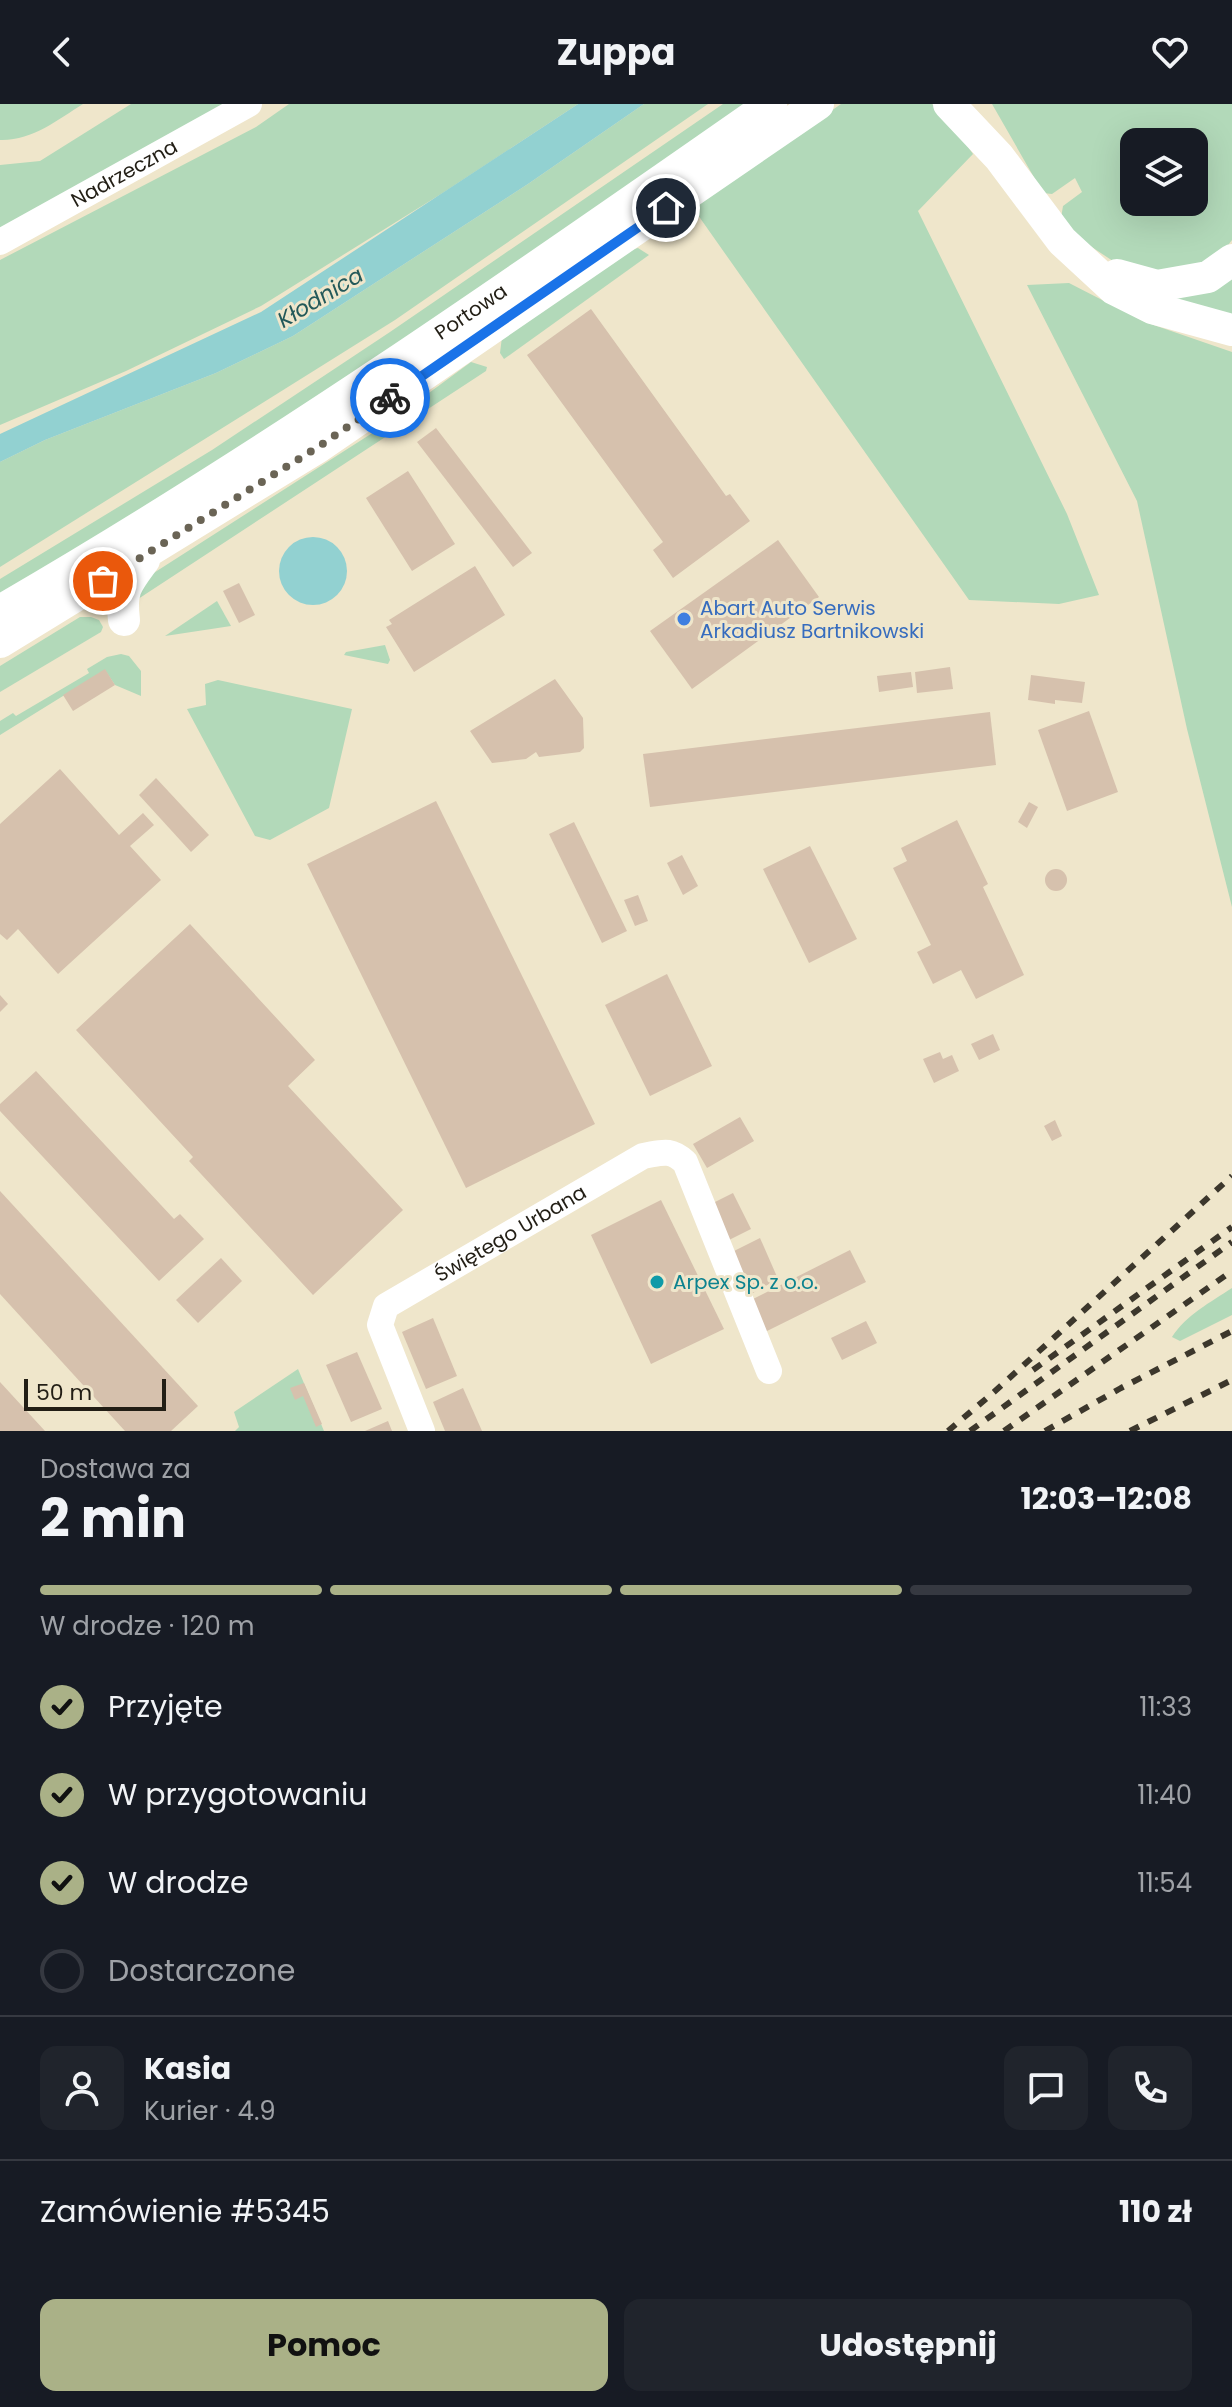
<!DOCTYPE html>
<html lang="pl">
<head>
<meta charset="utf-8">
<style>
  body { margin:0; font-family:Poppins,sans-serif; background:#20242c; color:#f1f3f6; height:100vh; display:flex; flex-direction:column; font-size:30px; white-space:nowrap }
  * { box-sizing:border-box; margin:0 }
  p { font-size:26px; color:#9ea1a6 }
  .icon { flex:none; width:44px; height:44px; fill:none; stroke:currentColor; stroke-width:2; stroke-linecap:round; stroke-linejoin:round }
  .map { position:relative; height:1327px; overflow:hidden }
  .drawer { display:flex; flex-direction:column; background:#171b24; flex:1 }
  .drawer>* { flex:none }
  .controls { position:absolute; left:1120px; top:24px; display:grid; gap:16px }
  .controls a { display:grid; place-items:center; width:88px; height:88px; border-radius:16px; background:#171b24; box-shadow:0 8px 32px #0002; font-size:40px }
  .scale { position:absolute; left:24px; bottom:20px; width:142px; box-sizing:border-box; padding-left:8px; border:4px solid #221e15; border-top:0; font-size:22px; line-height:28px; white-space:nowrap; color:#221e15; -webkit-text-stroke:6px #efe6cb; paint-order:stroke }
  .pin { position:absolute; display:grid; place-items:center; width:68px; height:68px; color:#fff; margin:-34px; border:4px solid #fff; border-radius:50%; box-shadow:0 2px 8px #0007 }
  .courier { position:absolute; display:grid; place-items:center; width:80px; height:80px; margin:-40px; border:6px solid #1a73e8; border-radius:50%; background:#fff; color:#222; box-shadow:0 2px 10px #0007 }
  .summary em { font-style:normal; font-weight:700 }
  .summary div { display:flex; flex-direction:column-reverse }
  .summary { display:flex; align-items:center; justify-content:space-between; height:136px; padding:0 40px }
  h1 { font-size:52px; font-weight:700; line-height:60px }
  .bar { display:grid; grid-template-columns:repeat(4,1fr); gap:12px 8px; align-content:center; height:96px; padding:0 40px }
  .bar i { height:10px; border-radius:6px; background:#363941 }
  .bar .selected { background:#aab187 }
  .bar p { grid-column:span 4 }
  .line { display:flex; align-items:center; gap:20px; padding:0 40px; border-top:2px solid #363941 }
  .line div { flex:1 }
  .round { display:grid; place-items:center; flex:none; width:84px; height:84px; border-radius:16px; background:#20242c }
  ol { padding:0 40px; list-style:none }
  li { display:flex; align-items:center; gap:24px; height:88px }
  li p { margin-inline-start:auto }
  li .icon { padding:8px; border-radius:50%; background:#aab187; color:#111; stroke-width:4 }
  li:last-child { color:#9ea1a6 }
  li i { width:44px; height:44px; border:4px solid #363941; border-radius:50% }
  .action { display:flex; gap:16px; margin-top:auto; padding:16px 40px }
  .action a { flex:1; height:92px; border-radius:16px; background:#aab187; color:#111; font-size:32px; font-weight:700; line-height:92px; text-align:center }
  .action a+a { background:#20242c; color:#f1f3f6 }
  header { display:flex; justify-content:space-between; align-items:center; height:104px; padding:0 40px; background:#171b24; font-size:36px; font-weight:700 }
  .map>svg:first-child { display:block }
  .green { fill:#b2d9b9; fill-rule:evenodd }
  .water { fill:#92d1d1 }
  .building { fill:#d6c1ad }
  .lines { fill:none; stroke-linecap:round; stroke-linejoin:round }
  .minor { stroke:#fff; stroke-width:26 }
  .major { stroke:#fff; stroke-width:32 }
  .rail { stroke:#3c372c; stroke-width:6; stroke-dasharray:10 10; stroke-linecap:butt }
  .done { stroke:#6a6455; stroke-width:8; stroke-dasharray:0 14.4 }
  .route { stroke:#1a73e8; stroke-width:10 }
  .shop-dot { fill:#3f7fe0; stroke:#efe6cb; stroke-width:3 }
  .culture-dot { fill:#0f9aa8; stroke:#efe6cb; stroke-width:3 }
  .labels { text-anchor:middle; stroke-width:6; stroke-linejoin:round; paint-order:stroke }
  .street-label { font-size:20px; fill:#221e15; stroke:#efe6cb }
  .shop-label { font-size:20px; fill:#366cbe; stroke:#efe6cb; text-anchor:start }
  .culture-label { font-size:20px; fill:#0d838f; stroke:#efe6cb; text-anchor:start }
  .water-label { font-size:22px; font-style:italic; fill:#23595a; stroke:#efe6cb }
</style>
</head>
<body>
<header><svg class="icon" aria-label="back" viewBox="0 0 24 24"><path d="M15 5l-7 7 7 7"/></svg>Zuppa<svg class="icon" aria-label="heart" viewBox="0 0 24 24"><path d="M12 20l-8-8c-3-5 5-10 8-4 3-6 11-1 8 4z"/></svg></header>
<div class="map">
<svg width="1232" height="1327" viewBox="0 0 1232 1327">
  <rect width="100%" height="100%" fill="#efe6cb"/>
  <!-- green -->
  <g class="green">
    <path d="M0 0H83C57 16 32 37 0 36Z"/>
    <polygon points="131,0 235,0 0,131 0,61 40,57"/>
    <polygon points="289,0 578,0 441,90 261,202 126,267 0,321 0,156 256,23"/>
    <polygon points="644,0 708,0 395,216 0,463 0,358 45,336 216,269 293,232 528,80"/>
    <polygon points="723,0 752,0 289,314 0,492 0,475 212,346 390,228"/>
    <polygon points="841,0 932,0 948,14 973,50 918,107 1067,410 1099,491 1059,500 969,496 693,104"/>
    <path d="M992 0H1232V136L1222 149 1177 170 1122 163 1069 128 1061 114 1063 102 1082 88 1075 74 1052 90 1043 89ZM1134 38H1194V98H1134Z"/>
    <polygon points="638,144 649,151 504,255 500,249 502,233 630,146"/>
    <polygon points="1232,171 1232,216 1167,193"/>
    <polygon points="1069,179 1145,218 1232,248 1232,803 1187,625 1137,397 1027,181"/>
    <polygon points="471,258 487,263 486,267 132,499 149,472 388,319"/>
    <polygon points="217,497 231,522 165,532"/>
    <polygon points="80,513 91,513 99,516 103,523 101,528 0,588 0,562"/>
    <polygon points="385,541 390,556 388,560 344,551 346,548"/>
    <polygon points="121,550 129,552 141,567 141,592 115,581 105,566 0,631 0,617 13,609 16,612 89,569 87,565 107,553"/>
    <polygon points="218,576 352,605 329,704 270,736 255,732 187,605 206,601 205,580"/>
    <path d="M1232 1184V1211L1180 1237 1172 1233C1186 1211 1211 1198 1232 1184Z"/>
    <polygon points="298,1265 324,1327 235,1327 239,1323 234,1308"/>
  </g>
  <!-- water -->
  <g class="water">
    <polygon points="578,0 644,0 528,80 293,232 216,269 45,336 0,358 0,330 261,208"/>
    <circle cx="313" cy="467" r="34"/>
  </g>
  <!-- building -->
  <g class="building">
    <polygon points="591,205 726,392 730,390 750,417 673,474 653,446 663,438 527,251"/>
    <polygon points="436,324 532,449 513,463 417,338"/>
    <polygon points="408,367 455,440 412,467 366,394"/>
    <polygon points="778,436 819,493 692,585 650,527"/>
    <polygon points="475,462 505,511 414,568 386,523 392,520 389,516"/>
    <polygon points="239,479 255,511 239,519 223,487"/>
    <polygon points="950,563 953,585 917,589 915,568"/>
    <polygon points="105,565 115,581 73,607 63,591"/>
    <polygon points="911,568 913,583 879,588 877,572"/>
    <polygon points="1031,571 1085,578 1082,599 1055,596 1055,600 1028,596"/>
    <polygon points="555,575 583,614 584,644 580,648 539,653 536,648 526,655 492,659 470,627"/>
    <polygon points="1089,607 1118,688 1067,707 1038,626"/>
    <polygon points="990,608 996,661 650,703 643,650"/>
    <polygon points="60,665 119,731 143,709 154,721 130,742 161,776 58,870 18,825 7,836 0,830 0,720"/>
    <polygon points="156,674 209,731 191,748 139,691"/>
    <polygon points="436,697 595,1020 466,1084 307,760"/>
    <polygon points="1029,698 1038,703 1027,724 1018,718"/>
    <polygon points="957,716 988,780 983,783 1024,871 976,895 961,866 933,880 917,848 931,841 893,764 907,757 901,744"/>
    <polygon points="574,718 627,827 602,839 549,730"/>
    <polygon points="810,742 857,835 809,859 763,765"/>
    <polygon points="682,751 698,782 683,791 667,759"/>
    <circle cx="1056" cy="776" r="11"/>
    <polygon points="638,791 648,817 635,822 624,796"/>
    <polygon points="190,820 315,956 288,982 403,1106 313,1191 189,1057 193,1053 76,926"/>
    <polygon points="667,870 712,962 650,992 605,901"/>
    <polygon points="0,891 8,900 0,908"/>
    <polygon points="993,930 1000,946 979,956 971,940"/>
    <polygon points="940,948 943,955 952,951 959,967 934,979 923,955"/>
    <polygon points="36,967 174,1115 180,1110 204,1135 159,1177 0,1007 0,1000"/>
    <polygon points="740,1013 754,1037 707,1064 693,1040"/>
    <polygon points="1055,1016 1062,1032 1052,1037 1044,1022"/>
    <polygon points="0,1087 198,1302 171,1327 125,1327 0,1190"/>
    <polygon points="733,1089 751,1125 727,1137 709,1101"/>
    <polygon points="661,1096 724,1225 651,1260 591,1131"/>
    <polygon points="760,1134 778,1175 751,1190 732,1148"/>
    <polygon points="850,1146 866,1178 765,1228 749,1197"/>
    <polygon points="221,1154 242,1177 198,1219 176,1196"/>
    <polygon points="433,1214 457,1272 426,1285 402,1228"/>
    <polygon points="866,1217 877,1239 842,1256 831,1234"/>
    <polygon points="357,1248 382,1305 351,1318 326,1261"/>
    <polygon points="0,1278 45,1327 0,1327"/>
    <polygon points="304,1279 322,1320 316,1323 303,1292 295,1296 290,1284"/>
    <polygon points="463,1284 482,1327 445,1327 433,1298"/>
    <polygon points="388,1317 392,1327 365,1327"/>
  </g>
  <g class="lines">
    <!-- minor -->
    <g class="minor">
      <path id="s1" d="M0 138 249 0"/>
      <path id="s2" d="M422 1327 380 1221 386 1202 643 1052C662 1049 669 1044 685 1058L769 1267"/>
    </g>
    <!-- major -->
    <g class="major">
      <polyline points="949,0 999,53 1062,137 1114,185 1152,204 1232,226"/>
      <polyline points="1117,171 1157,182 1208,173 1232,156"/>
      <path id="s3" d="M0 507C266 353 519 176 771 0"/>
      <path d="M124 516C120 486 127 479 144 456"/>
      <polyline points="0,538 318,343 818,0"/>
    </g>
    <!-- rail -->
    <g class="rail">
      <polyline points="1033,1266 1232,1123"/>
      <polyline points="948,1327 994,1288 1232,1072"/>
      <polyline points="970,1327 1232,1138"/>
      <polyline points="1004,1327 1232,1167"/>
      <polyline points="1045,1327 1121,1284 1232,1227"/>
      <polyline points="1130,1327 1232,1276"/>
    </g>
  </g>
  <g class="lines">
    <!-- done -->
    <polyline class="done" points="103,477 318,343 390,294"/>
    <!-- route -->
    <polyline class="route" points="390,294 666,104"/>
  </g>
  <!-- markers -->
  <circle class="shop-dot" cx="684" cy="515" r="8"/>
  <circle class="culture-dot" cx="657" cy="1178" r="8"/>
  <g class="labels">
    <!-- street labels -->
    <g class="street-label">
      <text dy="7" stroke="none"><textPath href="#s1" startOffset="142">Nadrzeczna</textPath></text>
      <text dy="7" stroke="none"><textPath href="#s3" startOffset="558">Portowa</textPath></text>
      <text dy="7" stroke="none"><textPath href="#s2" startOffset="278">Świętego Urbana</textPath></text>
    </g>
    <!-- shop labels -->
    <g class="shop-label">
      <text x="700" y="511">Abart Auto Serwis<tspan x="700" dy="23">Arkadiusz Bartnikowski</tspan></text>
    </g>
    <!-- culture labels -->
    <g class="culture-label">
      <text x="673" y="1185">Arpex Sp. z o.o.</text>
    </g>
    <!-- water labels -->
    <g class="water-label">
      <text transform="translate(320 193) rotate(-31)" y="8">Kłodnica</text>
    </g>
  </g>
</svg>
<div class="controls">
<a><svg class="icon" aria-label="layers" viewBox="0 0 24 24"><path d="M12 4l9 5-9 5-9-5zM3 14l9 5 9-5"/></svg></a>
</div>
<div class="scale">50 m</div>
<div class="pin" style="left:103px;top:477px;background:#ea580c"><svg class="icon" aria-label="bag" viewBox="0 0 24 24"><path d="M5 8h14l-1 12H6zM9 8a3 3 0 0 1 6 0"/></svg></div>
<div class="pin" style="left:666px;top:104px;background:#1f2937"><svg class="icon" aria-label="home" viewBox="0 0 24 24"><path d="M3 11l9-7 9 7M6 9v11h12V9"/></svg></div>
<div class="courier" style="left:390px;top:294px"><svg class="icon" aria-label="bike" viewBox="0 0 24 24"><circle cx="6" cy="16" r="4"/><circle cx="18" cy="16" r="4"/><path d="M6 16l4-8h5l3 8M10 8l3 8H6M13 5h3"/></svg></div>
</div>
<section class="drawer">
<div class="summary"><div><h1>2 min</h1><p>Dostawa za</p></div><em>12:03–12:08</em></div>
<div class="bar"><i class="selected"></i><i class="selected"></i><i class="selected"></i><i></i><p>W drodze · 120 m</p></div>
<ol>
<li><svg class="icon" aria-label="check" viewBox="0 0 24 24"><path d="M5 12l5 5 9-10"/></svg>Przyjęte<p>11:33</p></li>
<li><svg class="icon" aria-label="check" viewBox="0 0 24 24"><path d="M5 12l5 5 9-10"/></svg>W przygotowaniu<p>11:40</p></li>
<li><svg class="icon" aria-label="check" viewBox="0 0 24 24"><path d="M5 12l5 5 9-10"/></svg>W drodze<p>11:54</p></li>
<li><i></i>Dostarczone</li>
</ol>
<div class="line" style="height:144px"><a class="round"><svg class="icon" aria-label="person" viewBox="0 0 24 24"><circle cx="12" cy="8" r="4"/><path d="M4 21q1-7 8-7t8 7"/></svg></a><div><b>Kasia</b><p>Kurier · 4.9</p></div><a class="round"><svg class="icon" aria-label="chat" viewBox="0 0 24 24"><path d="M4 5h16v11H9l-5 4z"/></svg></a><a class="round"><svg class="icon" aria-label="phone" viewBox="0 0 24 24"><path d="M5 4h4l2 5-3 2q2 4 5 5l2-3 5 2v4C11 20 4 13 5 4z"/></svg></a></div>
<div class="line" style="height:104px"><div>Zamówienie #5345</div><b>110 zł</b></div>
<div class="action"><a>Pomoc</a><a>Udostępnij</a></div>
</section>
</body>
</html>
